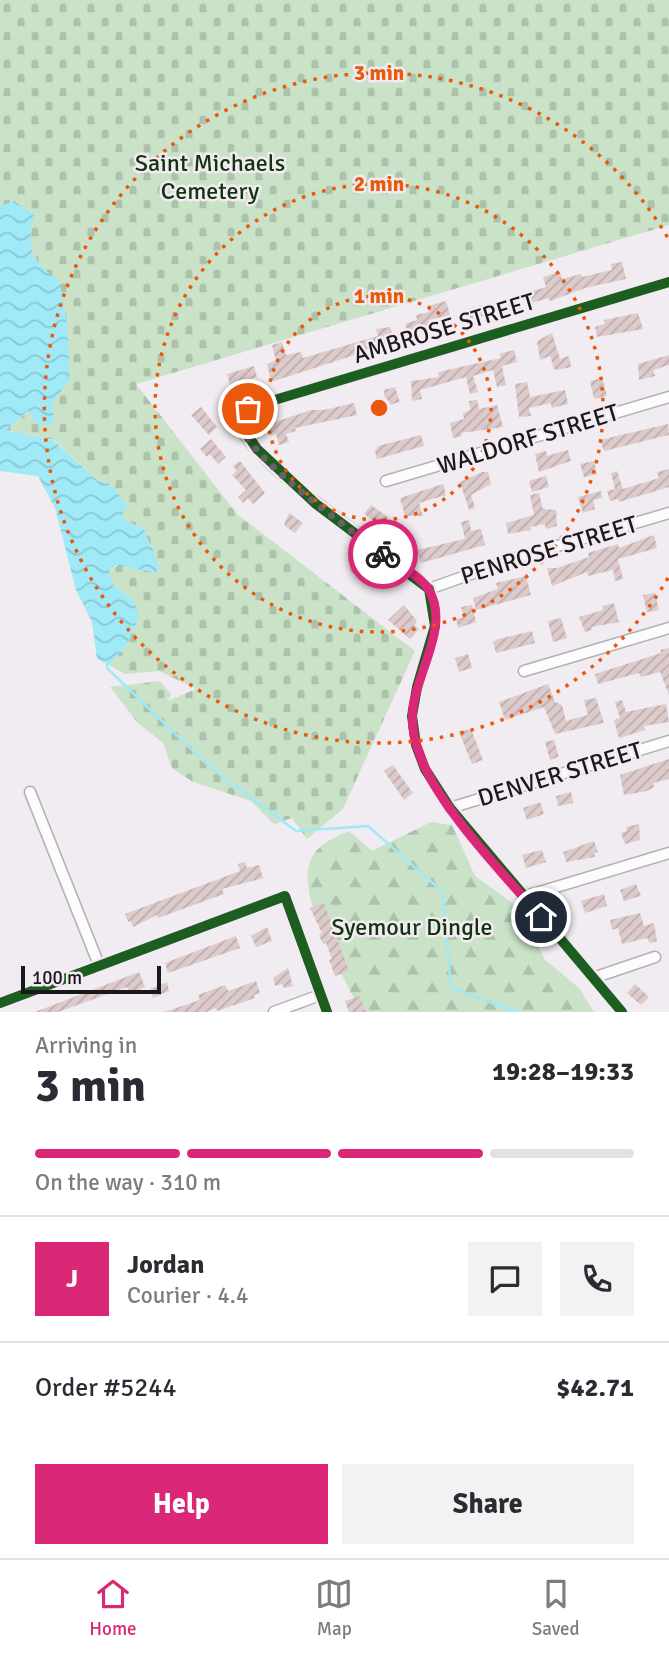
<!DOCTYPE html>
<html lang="en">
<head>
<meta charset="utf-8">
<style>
  body { margin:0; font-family:Signika,sans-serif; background:#f2f2f3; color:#2b2b33; height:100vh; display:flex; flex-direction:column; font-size:26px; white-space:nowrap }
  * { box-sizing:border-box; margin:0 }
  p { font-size:23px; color:#7c7c81 }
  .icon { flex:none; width:38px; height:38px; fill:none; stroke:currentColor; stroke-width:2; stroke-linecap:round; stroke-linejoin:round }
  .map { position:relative; height:1012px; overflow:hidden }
  .side { display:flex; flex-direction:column; background:#fff; flex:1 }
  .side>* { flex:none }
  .scale { position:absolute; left:21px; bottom:18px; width:140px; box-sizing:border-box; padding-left:7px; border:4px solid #1b181b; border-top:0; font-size:19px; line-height:24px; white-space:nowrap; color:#1b181b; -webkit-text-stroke:5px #f3eaf2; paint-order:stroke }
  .pin { position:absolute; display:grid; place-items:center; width:60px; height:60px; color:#fff; margin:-30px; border:4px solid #fff; border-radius:50%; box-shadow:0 2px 7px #0007 }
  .courier { position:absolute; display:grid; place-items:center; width:70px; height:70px; margin:-35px; border:5px solid #db2777; border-radius:50%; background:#fff; color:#222; box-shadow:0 2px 9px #0007 }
  .overview em { font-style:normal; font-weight:800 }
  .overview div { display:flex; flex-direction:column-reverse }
  .overview { display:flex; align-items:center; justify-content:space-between; height:119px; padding:0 35px }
  h1 { font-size:46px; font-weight:800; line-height:52px }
  .bar { display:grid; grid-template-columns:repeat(4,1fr); gap:10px 7px; align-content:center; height:84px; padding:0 35px }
  .bar i { height:9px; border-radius:5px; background:#e1e1e2 }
  .bar .selected { background:#db2777 }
  .bar p { grid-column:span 4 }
  .line { display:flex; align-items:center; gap:18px; padding:0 35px; border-top:2px solid #e1e1e2 }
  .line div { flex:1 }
  .round { display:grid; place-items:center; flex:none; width:74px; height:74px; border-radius:0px; background:#f2f2f3 }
  .button { display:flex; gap:14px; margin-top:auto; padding:14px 35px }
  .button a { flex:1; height:80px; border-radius:0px; background:#db2777; color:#fff; font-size:28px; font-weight:800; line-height:80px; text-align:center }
  .button a+a { background:#f2f2f3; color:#2b2b33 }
  .dock { display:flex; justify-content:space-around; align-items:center; height:98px; border-top:2px solid #e1e1e2; background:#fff; font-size:19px; color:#7c7c81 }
  .dock a { display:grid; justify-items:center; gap:4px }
  .dock .selected { color:#db2777 }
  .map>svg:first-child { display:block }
  .forest { fill:url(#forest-firs) }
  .cemetery { fill:url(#cemetery-stones) }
  .water { fill:url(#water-waves) }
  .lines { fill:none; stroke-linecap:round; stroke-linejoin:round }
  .stream { stroke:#a0e9f7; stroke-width:2.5 }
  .building { fill:url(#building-hatch) }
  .minor-casing { stroke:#b4b0b4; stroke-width:13 }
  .minor { stroke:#fdfcfd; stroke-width:10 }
  .cycleway-casing { stroke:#f3eaf2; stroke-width:15 }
  .cycleway { stroke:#1b5e20; stroke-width:10 }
  .done { stroke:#666266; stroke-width:7; stroke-dasharray:0 12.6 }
  .route { stroke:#db2777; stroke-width:9 }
  .ring { fill:none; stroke:#e8590c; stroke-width:3.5; stroke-dasharray:3.5 7 }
  .labels { text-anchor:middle; stroke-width:5; stroke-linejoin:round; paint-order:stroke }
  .park-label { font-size:24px; fill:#0f360e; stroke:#f3eaf2 }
  .street-label { font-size:24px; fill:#1b181b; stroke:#f3eaf2 }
  .centre { fill:#e8590c; stroke:#f3eaf2; stroke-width:3.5 }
  .ring-label { font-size:21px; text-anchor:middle; font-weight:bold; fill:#e8590c; stroke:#f3eaf2; stroke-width:5; stroke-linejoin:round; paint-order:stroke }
</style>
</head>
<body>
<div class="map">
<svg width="669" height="1012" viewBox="0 0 669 1012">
  <defs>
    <pattern id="forest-firs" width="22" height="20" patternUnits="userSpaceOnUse" patternTransform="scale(1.75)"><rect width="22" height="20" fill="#cae3c8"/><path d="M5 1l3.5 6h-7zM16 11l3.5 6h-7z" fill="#adc2ab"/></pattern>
    <pattern id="cemetery-stones" width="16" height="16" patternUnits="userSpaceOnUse" patternTransform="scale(1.75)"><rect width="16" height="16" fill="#cae3c8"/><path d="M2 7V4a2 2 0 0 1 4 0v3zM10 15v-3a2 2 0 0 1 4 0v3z" fill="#adc2ab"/></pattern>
    <pattern id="water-waves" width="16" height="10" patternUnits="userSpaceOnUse" patternTransform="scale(1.75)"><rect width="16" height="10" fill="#a0e9f7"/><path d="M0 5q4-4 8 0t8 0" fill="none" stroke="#89c7d3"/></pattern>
    <pattern id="building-hatch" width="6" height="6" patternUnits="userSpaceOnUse" patternTransform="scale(1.75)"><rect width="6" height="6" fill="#ddcacb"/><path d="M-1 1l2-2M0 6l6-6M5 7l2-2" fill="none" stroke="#bdadae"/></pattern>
  </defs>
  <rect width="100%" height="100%" fill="#f1ecf1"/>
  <!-- forest -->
  <path class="forest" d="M431 822 452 825 475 876 521 909 544 959 579 988 594 1012H361C345 978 294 896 311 859 318 844 335 837 349 831L372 851Z"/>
  <!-- cemetery -->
  <polygon class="cemetery" points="0,0 669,0 669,225 136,384 237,514 415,651 343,809 307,839 292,818 274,824 251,801 193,782 172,768 163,743 137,722 110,687 160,681 171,694 168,701 196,689 159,671 125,674 109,665 126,647 134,600 113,585 109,570 151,550 144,529 121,518 98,481 54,440 6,430 29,411 40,267 28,240 0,206"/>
  <!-- water -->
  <path class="water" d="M14 201 34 215C26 248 31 261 59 280L67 323 70 380 52 402 54 425H38L28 411 6 430 53 440 98 481 110 484 127 505 121 518 144 529 159 565 156 573 116 565 109 570 113 585 134 600 139 617 126 647 109 665 97 659 92 622 76 590 55 508 38 476 0 471V206Z"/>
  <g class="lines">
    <!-- stream -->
    <polyline class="stream" points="107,663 107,668 211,768 296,831 368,826 443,892 451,988 518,1012"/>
  </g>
  <!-- building -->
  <g class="building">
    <polygon points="622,262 626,279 585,288 550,301 549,298 531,303 529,292 546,287 543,277 560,272 562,279 581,274 582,277 612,270 611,264"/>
    <polygon points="513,298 516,309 501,313 498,301"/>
    <polygon points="446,301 450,315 429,320 430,326 408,334 405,324 417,320 416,315 429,312 428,306"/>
    <polygon points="482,305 484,316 470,319 468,309"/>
    <polygon points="638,313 643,329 597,337 595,327 605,324 604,320"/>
    <polygon points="390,327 395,342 271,382 267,364 276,360 272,345 282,342 286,355 301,352 303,358 378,336 376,329"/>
    <polygon points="552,333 560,359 569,356 571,367 557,370 554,369 550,356 540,360 537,341"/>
    <polygon points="514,350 517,362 502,366 506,385 497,387 493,370 473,376 478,392 470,394 466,377 420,390 422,399 412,401 411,381 439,377 438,372 501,358 499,354"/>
    <polygon points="669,355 669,365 653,370 655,376 639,380 638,364"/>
    <polygon points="254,366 257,377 230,385 227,374"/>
    <polygon points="602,378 607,396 594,399 590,381"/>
    <polygon points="527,382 530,397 565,390 568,404 552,408 551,403 529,408 531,416 519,417 515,384"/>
    <polygon points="395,387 400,402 386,406 384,390"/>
    <polygon points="477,400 479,409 497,405 503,427 461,433 462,436 453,438 450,423 464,419 463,413 470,410 469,401"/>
    <polygon points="354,403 357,415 295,428 296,431 286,434 289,442 279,445 276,434 270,436 266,425 311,410 324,410"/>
    <polygon points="201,407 217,427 209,435 191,415"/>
    <polygon points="668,424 669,435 604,451 600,440"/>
    <polygon points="421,435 424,446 377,459 375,451 378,446"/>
    <polygon points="211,439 226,457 218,464 210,454 207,457 200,449"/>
    <polygon points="568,450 571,461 539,472 535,454 546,451 547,456"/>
    <polygon points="240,461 265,493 253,504 248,498 243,503 238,497 246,490 232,475 237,471 233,466"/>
    <polygon points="594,461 597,474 584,477 580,464"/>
    <polygon points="669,469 669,487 619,502 618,499 610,501 607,491 615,489 611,473 617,471 623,489 659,478 657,472"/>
    <polygon points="482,472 488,472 491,484 471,495 475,508 469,510 460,482"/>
    <polygon points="546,476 549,487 532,492 529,481"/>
    <polygon points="443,484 446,495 419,503 423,516 405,516 400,498"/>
    <polygon points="601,491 602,498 593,500 595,509 583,513 578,497"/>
    <polygon points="539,493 543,509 556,510 557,526 546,529 545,524 530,527 531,530 508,534 506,523 534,515 530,495"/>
    <polygon points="371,505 388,517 381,527 364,514"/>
    <polygon points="289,513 303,523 295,533 284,525"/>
    <polygon points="469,520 471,531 481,529 485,545 421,563 417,550 465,539 461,522"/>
    <polygon points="654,535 657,548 618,559 623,579 615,581 613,570 588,576 587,572 552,586 547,568 557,568 589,557 588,553 618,544 619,548"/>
    <polygon points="360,557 367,563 357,576 349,570"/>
    <polygon points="526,576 531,595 476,610 473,598 498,589 496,583"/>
    <polygon points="655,593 659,610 647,612 643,595"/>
    <polygon points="614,603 619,622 591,627 592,630 585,632 579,617 603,610 602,606"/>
    <polygon points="404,605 417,621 414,625 419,629 410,639 388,620"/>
    <polygon points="472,605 476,622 458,628 456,619 464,617 461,607"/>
    <polygon points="561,618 567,638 553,642 548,621"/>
    <polygon points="532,631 535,643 496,653 493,642 498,639"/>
    <polygon points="669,648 669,695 660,672 641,677 639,673 598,684 595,674 661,653 660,650"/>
    <polygon points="468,654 472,668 459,672 455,658"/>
    <polygon points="548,684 555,702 562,705 566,721 588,715 584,700 596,698 604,723 555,734 544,707 505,720 499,702"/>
    <polygon points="622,700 626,712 666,704 669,722 644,726 645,730 619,738 614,720 620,718 615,702"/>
    <polygon points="471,729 483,760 472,764 459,732"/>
    <polygon points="554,740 559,757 550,760 545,742"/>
    <polygon points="669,759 669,779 653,783 654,787 647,791 624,795 620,775"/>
    <polygon points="393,765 413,793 404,800 384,771"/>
    <polygon points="571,792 573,803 558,806 556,796"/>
    <polygon points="540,802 544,814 527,820 523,808"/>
    <polygon points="639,824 640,840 625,844 621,833 627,831 626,827"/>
    <polygon points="594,841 598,852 594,853 595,857 566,862 563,852"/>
    <polygon points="542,850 546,862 526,868 522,855"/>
    <polygon points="245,862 247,868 259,865 263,878 222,889 224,894 158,918 157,915 133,927 131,921 128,922 125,914 240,871 238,864"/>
    <polygon points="636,884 641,896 624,901 620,890"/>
    <polygon points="604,894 607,906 585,913 581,901"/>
    <polygon points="320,904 324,904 349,971 335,976 329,960 332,959 326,943 323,944 319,935 322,933 310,908"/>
    <polygon points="640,913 644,926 654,923 657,941 650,943 647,938 622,944 618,928 612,930 610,920"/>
    <polygon points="267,927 272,941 256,947 251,936"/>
    <polygon points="236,936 240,948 168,973 165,963"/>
    <polygon points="288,968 293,986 284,988 282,984 275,986 273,978"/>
    <polygon points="139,972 145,987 134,992 129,992 127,987 58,1012 35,1012"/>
    <polygon points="256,981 260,993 254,995 255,998 217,1011 216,1008 206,1012 164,1012 200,1000 198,995 225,985 228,991"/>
    <polygon points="167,982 169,991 153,998 150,989"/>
    <polygon points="635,984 649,997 641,1005 627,993"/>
    <polygon points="360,996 366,1012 349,1012 345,1001"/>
  </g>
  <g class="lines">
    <!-- minor casing -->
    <g class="minor-casing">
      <g id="minor">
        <polyline points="386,481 669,397"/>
        <path d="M429 589C401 560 229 452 239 415L251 407 669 282"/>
        <polyline points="429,589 435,626 417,687 412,716 416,745 425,769 450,808 622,1012"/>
        <polyline points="429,589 510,560 669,513"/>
        <polyline points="524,671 669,628"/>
        <polyline points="30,792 99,965"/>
        <polyline points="450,808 669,741"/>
        <polyline points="523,897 669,853"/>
        <polyline points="593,978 655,957"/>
        <polyline points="0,1003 285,896 327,1012"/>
        <polyline points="274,1012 320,995"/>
      </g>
    </g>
    <!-- minor -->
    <use href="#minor" class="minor"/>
    <!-- cycleway casing -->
    <g class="cycleway-casing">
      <g id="cycleway">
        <polyline points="0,1003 285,896 327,1012"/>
        <polyline points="622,1012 450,808 425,769 416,745 412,716 417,687 435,626 429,589 316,504 257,449 237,419 240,413 251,407 669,282"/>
      </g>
    </g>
    <!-- cycleway -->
    <use href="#cycleway" class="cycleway"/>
  </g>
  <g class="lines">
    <!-- done -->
    <path class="done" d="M248 409 237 419C248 458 348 528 383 554"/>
    <!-- route -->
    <path class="route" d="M383 554C396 564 421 576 429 590 450 626 417 672 413 708 411 724 414 740 420 755 436 804 506 877 541 917"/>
  </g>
  <!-- distance rings -->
  <g class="ring">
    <circle cx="379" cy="408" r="112"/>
    <circle cx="379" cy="408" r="224"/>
    <path d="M668 578A335 335 0 1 1 668 238"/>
  </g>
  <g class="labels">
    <!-- park labels -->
    <g class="park-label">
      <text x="210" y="171">Saint Michaels<tspan x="210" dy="28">Cemetery</tspan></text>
      <text x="412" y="935">Syemour Dingle</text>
    </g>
    <!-- street labels -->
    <g class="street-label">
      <text transform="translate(444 328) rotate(-17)" y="8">AMBROSE STREET</text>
      <text transform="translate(528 439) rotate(-17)" y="8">WALDORF STREET</text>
      <text transform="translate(549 550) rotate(-17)" y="8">PENROSE STREET</text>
      <text transform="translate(560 774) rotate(-17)" y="8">DENVER STREET</text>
    </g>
  </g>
  <circle cx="379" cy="408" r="10" class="centre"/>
  <g class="ring-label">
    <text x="379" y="80">3 min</text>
    <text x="379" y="191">2 min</text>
    <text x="379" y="303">1 min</text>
  </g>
</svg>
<div class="scale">100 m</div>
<div class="pin" style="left:248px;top:409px;background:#ea580c"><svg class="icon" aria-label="bag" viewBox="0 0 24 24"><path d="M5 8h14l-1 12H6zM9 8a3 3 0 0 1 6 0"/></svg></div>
<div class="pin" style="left:541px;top:917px;background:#1f2937"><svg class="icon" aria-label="home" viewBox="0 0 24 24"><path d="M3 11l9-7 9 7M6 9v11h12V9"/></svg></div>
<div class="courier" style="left:383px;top:554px"><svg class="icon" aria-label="bike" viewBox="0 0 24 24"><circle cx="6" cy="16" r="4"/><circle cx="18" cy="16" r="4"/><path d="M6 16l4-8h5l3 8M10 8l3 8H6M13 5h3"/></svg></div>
</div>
<section class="side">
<div class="overview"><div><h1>3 min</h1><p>Arriving in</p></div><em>19:28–19:33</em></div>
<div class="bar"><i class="selected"></i><i class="selected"></i><i class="selected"></i><i></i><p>On the way · 310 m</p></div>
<div class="line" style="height:126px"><b class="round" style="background:#db2777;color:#fff">J</b><div><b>Jordan</b><p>Courier · 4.4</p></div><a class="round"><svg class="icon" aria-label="chat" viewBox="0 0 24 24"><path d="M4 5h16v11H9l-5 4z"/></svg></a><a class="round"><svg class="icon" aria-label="phone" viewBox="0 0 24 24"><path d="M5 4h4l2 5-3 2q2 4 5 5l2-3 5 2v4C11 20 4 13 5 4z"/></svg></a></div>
<div class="line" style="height:91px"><div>Order #5244</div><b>$42.71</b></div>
<div class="button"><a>Help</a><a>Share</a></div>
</section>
<nav class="dock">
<a class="selected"><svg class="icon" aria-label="home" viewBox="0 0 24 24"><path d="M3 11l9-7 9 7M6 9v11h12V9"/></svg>Home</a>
<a><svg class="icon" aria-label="map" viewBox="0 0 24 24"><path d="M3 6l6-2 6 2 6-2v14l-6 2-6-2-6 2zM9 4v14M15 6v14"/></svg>Map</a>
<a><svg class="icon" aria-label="saved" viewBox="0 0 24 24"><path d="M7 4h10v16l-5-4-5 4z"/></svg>Saved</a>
</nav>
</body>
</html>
